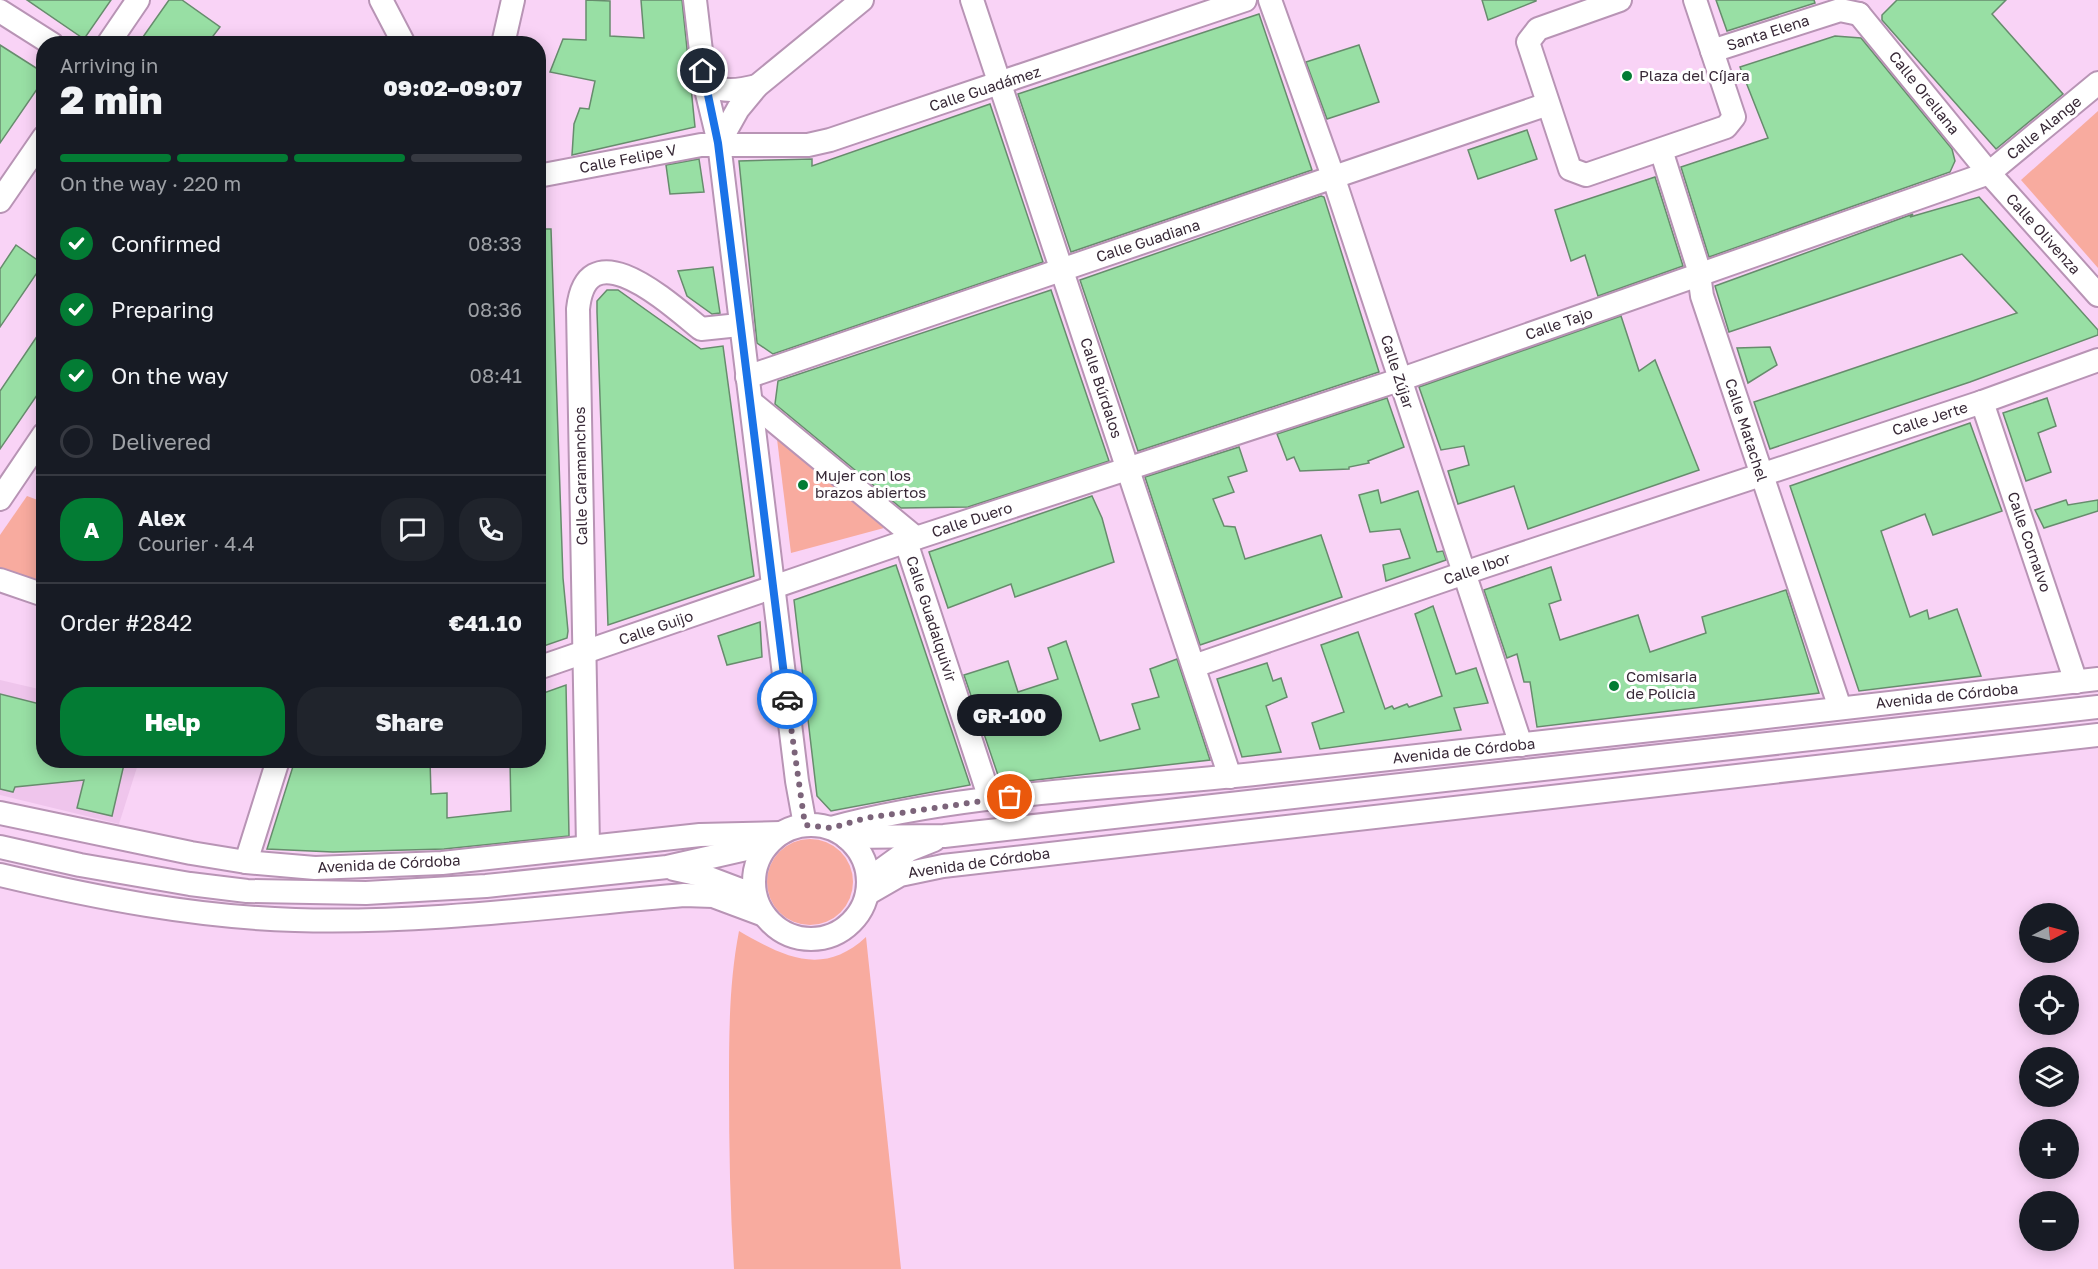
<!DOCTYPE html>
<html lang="en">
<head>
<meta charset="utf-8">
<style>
  body { margin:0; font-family:"Golos Text",sans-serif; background:#20242c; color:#f1f3f6; height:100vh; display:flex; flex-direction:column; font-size:22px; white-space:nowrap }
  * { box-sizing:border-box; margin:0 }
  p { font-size:20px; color:#9ea1a6 }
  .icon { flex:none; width:33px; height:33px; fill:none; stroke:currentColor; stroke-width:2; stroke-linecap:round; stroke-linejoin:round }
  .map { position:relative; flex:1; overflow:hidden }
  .details { position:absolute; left:36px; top:36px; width:510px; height:732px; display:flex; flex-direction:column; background:#171b24; border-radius:24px; box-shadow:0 3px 15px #0003 }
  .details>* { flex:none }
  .needle { width:39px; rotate:84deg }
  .tools { position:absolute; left:2019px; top:903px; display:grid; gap:12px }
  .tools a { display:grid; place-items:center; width:60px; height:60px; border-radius:50%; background:#171b24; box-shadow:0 3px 15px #0003; font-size:30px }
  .pin { position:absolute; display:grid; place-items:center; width:51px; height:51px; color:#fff; margin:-26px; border:3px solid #fff; border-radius:50%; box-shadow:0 2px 6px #0007 }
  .courier { position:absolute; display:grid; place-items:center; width:60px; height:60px; margin:-30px; border:4px solid #1a73e8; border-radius:50%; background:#fff; color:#222; box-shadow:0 2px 8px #0007 }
  .bubble { position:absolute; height:42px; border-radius:21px; background:#171b24; box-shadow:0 3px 15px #0003; font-size:20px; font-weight:800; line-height:42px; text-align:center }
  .summary em { font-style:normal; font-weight:800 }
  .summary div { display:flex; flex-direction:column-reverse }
  .summary { display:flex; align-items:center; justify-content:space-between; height:102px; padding:0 24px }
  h1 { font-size:39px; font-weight:800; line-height:45px }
  .bar { display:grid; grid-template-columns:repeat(4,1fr); gap:9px 6px; align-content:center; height:72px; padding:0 24px }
  .bar i { height:8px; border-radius:4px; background:#363941 }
  .bar .current { background:#037c34 }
  .bar p { grid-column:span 4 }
  .line { display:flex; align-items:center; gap:15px; padding:0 24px; border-top:2px solid #363941 }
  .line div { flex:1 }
  .round { display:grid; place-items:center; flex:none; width:63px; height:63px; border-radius:24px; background:#20242c }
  ol { padding:0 24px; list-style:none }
  li { display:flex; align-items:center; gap:18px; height:66px }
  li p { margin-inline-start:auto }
  li .icon { padding:6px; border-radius:50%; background:#037c34; color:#fff; stroke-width:4 }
  li:last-child { color:#9ea1a6 }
  li i { width:33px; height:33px; border:3px solid #363941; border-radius:50% }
  .primary-button { display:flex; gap:12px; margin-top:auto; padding:12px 24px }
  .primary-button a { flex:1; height:69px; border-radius:24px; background:#037c34; color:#fff; font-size:24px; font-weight:800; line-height:69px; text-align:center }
  .primary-button a+a { background:#20242c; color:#f1f3f6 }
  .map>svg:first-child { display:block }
  .built { fill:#efc5ec }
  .green { fill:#f8ab9f }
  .building { fill:#98dfa4; stroke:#678c6d; stroke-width:1.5 }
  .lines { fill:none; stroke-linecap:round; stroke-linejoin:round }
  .minor-casing { stroke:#b894b5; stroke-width:26 }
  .minor { stroke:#fff; stroke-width:22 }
  .done { stroke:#7c647a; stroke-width:6; stroke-dasharray:0 10.8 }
  .route { stroke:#1a73e8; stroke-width:8 }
  .poi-dot { fill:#037c34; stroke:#fff; stroke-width:2 }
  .labels { text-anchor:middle; stroke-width:6; stroke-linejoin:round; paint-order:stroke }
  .street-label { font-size:15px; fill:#382937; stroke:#fff }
  .poi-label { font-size:15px; fill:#382937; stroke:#fff; text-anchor:start }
</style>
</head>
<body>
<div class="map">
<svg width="2098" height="1269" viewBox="0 0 2098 1269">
  <rect width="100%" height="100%" fill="#f9d3f6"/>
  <!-- built -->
  <polygon class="built" points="0,680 43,690 44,760 139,761 119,824 0,795"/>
  <!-- green -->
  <g class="green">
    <polygon points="2098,111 2098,268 2021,180"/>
    <polygon points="777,439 884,528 791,553"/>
    <polygon points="27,496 43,502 43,586 0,572 0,535"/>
    <circle cx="810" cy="882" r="43"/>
    <path d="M739 931C784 957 823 977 866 937L901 1269H734C730 1208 729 1147 729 1086 729 1034 729 983 739 931Z"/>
  </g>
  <!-- building -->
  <g class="building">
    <polygon points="27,0 111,0 84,39"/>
    <polygon points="169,0 182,0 220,27 207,44 138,44"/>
    <polygon points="586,0 610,1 610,36 644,38 641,0 682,0 695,127 572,155 574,124 580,108 589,109 595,81 550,72 563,39 586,40"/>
    <polygon points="1482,0 1536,0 1536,1 1488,20"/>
    <polygon points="1716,0 1814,0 1815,3 1727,31"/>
    <polygon points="1897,0 2006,0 1992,14 2063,94 1996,149 1882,20 1882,15"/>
    <polygon points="1259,14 1312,170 1071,252 1018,94"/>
    <polygon points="1835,36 1861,38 1952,149 1955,161 1950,172 1709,257 1681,167 1768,138 1740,67"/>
    <polygon points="0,45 44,73 44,79 0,143"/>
    <polygon points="1359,45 1379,102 1327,119 1306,62"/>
    <polygon points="990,104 1043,262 773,354 757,343 739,161 812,159 812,166"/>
    <polygon points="1527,130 1537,159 1478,179 1468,150"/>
    <polygon points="699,159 704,192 670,194 666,165"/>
    <polygon points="1655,177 1683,266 1598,296 1585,255 1571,261 1555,210"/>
    <polygon points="1321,196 1324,197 1379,372 1138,451 1080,280"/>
    <polygon points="1979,197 2098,330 2098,335 1970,382 1770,449 1754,402 2017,313 1962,254 1729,332 1715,286 1913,214 1910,217"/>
    <polygon points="538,229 551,229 563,578 568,631 567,638 538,648"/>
    <polygon points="16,245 43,264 0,327 0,269"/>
    <polygon points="713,267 720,313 712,314 687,296 678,271"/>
    <polygon points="607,290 618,290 701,349 723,346 754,576 608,625 597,312 597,301"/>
    <polygon points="1051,290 1109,461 968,507 901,508 775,404 778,381"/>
    <polygon points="1621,316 1639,371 1655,360 1699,470 1528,529 1514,486 1458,504 1448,471 1469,465 1464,446 1441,450 1419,387"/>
    <polygon points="44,326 44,385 0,449 0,391"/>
    <polygon points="1770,347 1777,365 1748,383 1737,348"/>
    <polygon points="1387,398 1404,447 1368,461 1369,463 1349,467 1349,469 1300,471 1294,457 1287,460 1277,434"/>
    <polygon points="2047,398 2056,426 2038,433 2051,472 2026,481 2003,413"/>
    <polygon points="1970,423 2002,511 1933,535 1925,514 1881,531 1910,617 1927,610 1929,619 1957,609 1981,676 1859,691 1790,486"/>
    <polygon points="1239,447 1247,471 1228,477 1234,492 1213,499 1224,526 1235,527 1245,559 1321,535 1342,597 1200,645 1145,477"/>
    <polygon points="1378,490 1381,503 1418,491 1437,552 1443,551 1446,560 1386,581 1383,565 1410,558 1400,529 1370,532 1359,495"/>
    <polygon points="1092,496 1102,518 1114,562 1015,597 1011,584 948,608 929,552"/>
    <polygon points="2066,500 2068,505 2098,500 2098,511 2044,528 2035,510"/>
    <polygon points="896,565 970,785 831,811 817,796 794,600"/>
    <polygon points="1551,567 1561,600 1549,604 1560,640 1638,615 1650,652 1706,633 1702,617 1786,590 1819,693 1537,727 1530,682 1524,682 1517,654 1507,658 1484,590"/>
    <polygon points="1433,606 1456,674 1476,668 1488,703 1454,708 1461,730 1320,749 1312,723 1344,712 1321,645 1358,632 1385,709 1392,706 1394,709 1407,704 1409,707 1442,696 1415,614"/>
    <polygon points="760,622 762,657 727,665 718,636"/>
    <polygon points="1066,641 1100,741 1140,729 1132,704 1159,697 1150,669 1177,659 1210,760 1001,784 964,675 1008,661 1018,692 1058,679 1048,648"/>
    <polygon points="1267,663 1273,681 1281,678 1287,697 1266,706 1281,752 1242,757 1217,679"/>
    <polygon points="566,685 569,836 444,849 333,852 267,849 295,760 430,760 431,794 447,793 447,818 511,811 510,760 538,760 538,695"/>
    <polygon points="0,694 44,705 44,760 125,760 112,816 77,808 84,780 15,787 13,792 0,789"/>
  </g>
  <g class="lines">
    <!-- minor casing -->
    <g class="minor-casing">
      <g id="minor">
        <polyline points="381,0 404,44"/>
        <polyline points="695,0 705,85 719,143 797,781 805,825"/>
        <polyline points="972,0 1230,777"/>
        <polyline points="1270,0 1334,179 1521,745"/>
        <polyline points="1620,0 1538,29 1528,42 1570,169 1586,175 1726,127 1734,117 1695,0"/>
        <polyline points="0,11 52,44"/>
        <polyline points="1859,14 1989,173 2098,295"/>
        <polyline points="108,44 138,0"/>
        <polyline points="503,44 513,0"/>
        <polyline points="1712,51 1840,10 1859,14"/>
        <path d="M705 85C724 92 737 91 757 86"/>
        <polyline points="719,143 738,109 757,86 862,0"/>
        <polyline points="1661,150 1698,267 1702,296 1840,708"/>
        <polyline points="538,176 701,145 808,145 830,140 1245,0"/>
        <polyline points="0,201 44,137"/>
        <polyline points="747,377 1548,104"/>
        <polyline points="751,402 916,538"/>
        <polyline points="1982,402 2076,682"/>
        <polyline points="0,499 44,434"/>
        <polyline points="906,542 990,799"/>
        <polyline points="0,580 44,595"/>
        <polyline points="1194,666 1482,567 1982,402 2098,360"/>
        <polyline points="538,668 916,538 1399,380 1989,173 2098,83"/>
        <polyline points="0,813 191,853 246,862 315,868 442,863 700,835 781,833"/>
        <circle cx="811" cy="882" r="57"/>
        <path d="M831 828C968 791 1121 789 1263 773 1541 742 1820 712 2098 679"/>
        <polyline points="846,837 944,836 2098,707"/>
        <path d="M588 846 578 309C587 226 672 306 701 329L739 325"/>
        <polyline points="0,847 80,865 190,884 247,891 366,893 486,886 667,867 768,844"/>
        <polyline points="246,862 278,760"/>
        <polyline points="674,869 701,875 754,895"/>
        <path d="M0 875C97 898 195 917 295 920 425 924 555 906 684 895L713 896 764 915"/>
        <polyline points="873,876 909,850 934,840"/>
        <polyline points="867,894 900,875 943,866 2098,735"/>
      </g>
    </g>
    <!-- minor -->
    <use href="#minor" class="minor"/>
  </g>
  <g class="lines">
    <!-- done -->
    <polyline class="done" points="787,699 805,825 831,828 866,818 1010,797"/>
    <!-- route -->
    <polyline class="route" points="703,71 718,143 787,699"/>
  </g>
  <!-- markers -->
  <g class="poi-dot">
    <circle cx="1627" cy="76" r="6"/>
    <circle cx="803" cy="485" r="6"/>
    <circle cx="1614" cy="686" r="6"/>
  </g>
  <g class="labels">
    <!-- street labels -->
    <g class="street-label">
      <text transform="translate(1768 33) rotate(-18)" y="5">Santa Elena</text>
      <text transform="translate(985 89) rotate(-18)" y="5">Calle Guadámez</text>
      <text transform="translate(1924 93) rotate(51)" y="5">Calle Orellana</text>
      <text transform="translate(2044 128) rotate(-39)" y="5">Calle Alange</text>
      <text transform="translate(628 159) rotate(-11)" y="5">Calle Felipe V</text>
      <text transform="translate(2043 234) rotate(48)" y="5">Calle Olivenza</text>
      <text transform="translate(1148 241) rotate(-18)" y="5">Calle Guadiana</text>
      <text transform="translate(1559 324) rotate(-19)" y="5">Calle Tajo</text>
      <text transform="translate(1397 372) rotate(72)" y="5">Calle Zújar</text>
      <text transform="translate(1101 388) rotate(72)" y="5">Calle Búrdalos</text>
      <text transform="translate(1930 419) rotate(-18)" y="5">Calle Jerte</text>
      <text transform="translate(1746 430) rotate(72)" y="5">Calle Matachel</text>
      <text transform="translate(581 476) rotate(-91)" y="5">Calle Caramanchos</text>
      <text transform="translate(972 520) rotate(-18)" y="5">Calle Duero</text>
      <text transform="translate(2029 542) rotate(71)" y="5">Calle Cornalvo</text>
      <text transform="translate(1477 569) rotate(-19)" y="5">Calle Ibor</text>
      <text transform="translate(931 619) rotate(72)" y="5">Calle Guadalquivir</text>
      <text transform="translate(656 628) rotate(-19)" y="5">Calle Guijo</text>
      <text transform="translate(1947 696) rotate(-6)" y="5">Avenida de Córdoba</text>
      <text transform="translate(1464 751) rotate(-6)" y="5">Avenida de Córdoba</text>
      <text transform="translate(979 863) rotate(-8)" y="5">Avenida de Córdoba</text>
      <text transform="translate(389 864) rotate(-3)" y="5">Avenida de Córdoba</text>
    </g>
    <!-- poi labels -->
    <g class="poi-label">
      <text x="1639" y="81">Plaza del Cíjara</text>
      <text x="815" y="481">Mujer con los<tspan x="815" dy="17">brazos abiertos</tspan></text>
      <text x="1626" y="682">Comisaria<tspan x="1626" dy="17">de Policia</tspan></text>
    </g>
  </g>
</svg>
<div class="tools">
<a><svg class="needle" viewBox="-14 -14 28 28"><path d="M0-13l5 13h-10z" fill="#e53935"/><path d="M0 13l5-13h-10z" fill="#9ea1a6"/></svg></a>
<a><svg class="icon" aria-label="locate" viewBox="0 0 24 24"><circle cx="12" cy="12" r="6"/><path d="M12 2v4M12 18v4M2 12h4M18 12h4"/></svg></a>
<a><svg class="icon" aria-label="layers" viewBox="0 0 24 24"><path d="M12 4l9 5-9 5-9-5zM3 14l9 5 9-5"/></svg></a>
<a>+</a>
<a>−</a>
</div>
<div class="pin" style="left:1010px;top:797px;background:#ea580c"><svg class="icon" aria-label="bag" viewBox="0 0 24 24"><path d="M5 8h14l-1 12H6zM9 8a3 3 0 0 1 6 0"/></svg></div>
<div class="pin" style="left:703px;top:71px;background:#1f2937"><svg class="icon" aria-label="home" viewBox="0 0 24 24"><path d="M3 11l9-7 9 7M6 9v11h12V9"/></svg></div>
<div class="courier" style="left:787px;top:699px"><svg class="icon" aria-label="car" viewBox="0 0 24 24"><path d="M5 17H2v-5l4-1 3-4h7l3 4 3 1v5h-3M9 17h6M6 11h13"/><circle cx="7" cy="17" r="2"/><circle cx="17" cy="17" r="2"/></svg></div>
<div class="bubble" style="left:957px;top:694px;width:105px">GR-100</div>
<section class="details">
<div class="summary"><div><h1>2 min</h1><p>Arriving in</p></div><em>09:02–09:07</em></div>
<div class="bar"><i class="current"></i><i class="current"></i><i class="current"></i><i></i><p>On the way · 220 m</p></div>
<ol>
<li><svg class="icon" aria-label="check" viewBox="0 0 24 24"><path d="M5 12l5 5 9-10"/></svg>Confirmed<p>08:33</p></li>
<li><svg class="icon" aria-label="check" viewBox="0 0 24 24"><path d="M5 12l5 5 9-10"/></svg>Preparing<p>08:36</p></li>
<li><svg class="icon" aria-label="check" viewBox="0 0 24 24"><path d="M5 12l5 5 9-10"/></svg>On the way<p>08:41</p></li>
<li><i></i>Delivered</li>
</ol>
<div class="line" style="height:108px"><b class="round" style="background:#037c34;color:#fff">A</b><div><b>Alex</b><p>Courier · 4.4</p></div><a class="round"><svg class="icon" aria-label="chat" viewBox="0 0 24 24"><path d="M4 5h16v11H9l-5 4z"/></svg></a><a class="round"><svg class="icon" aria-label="phone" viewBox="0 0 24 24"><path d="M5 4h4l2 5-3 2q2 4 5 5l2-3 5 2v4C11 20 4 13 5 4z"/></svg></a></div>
<div class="line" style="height:78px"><div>Order #2842</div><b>€41.10</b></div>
<div class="primary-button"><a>Help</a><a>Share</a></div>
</section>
</div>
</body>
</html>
